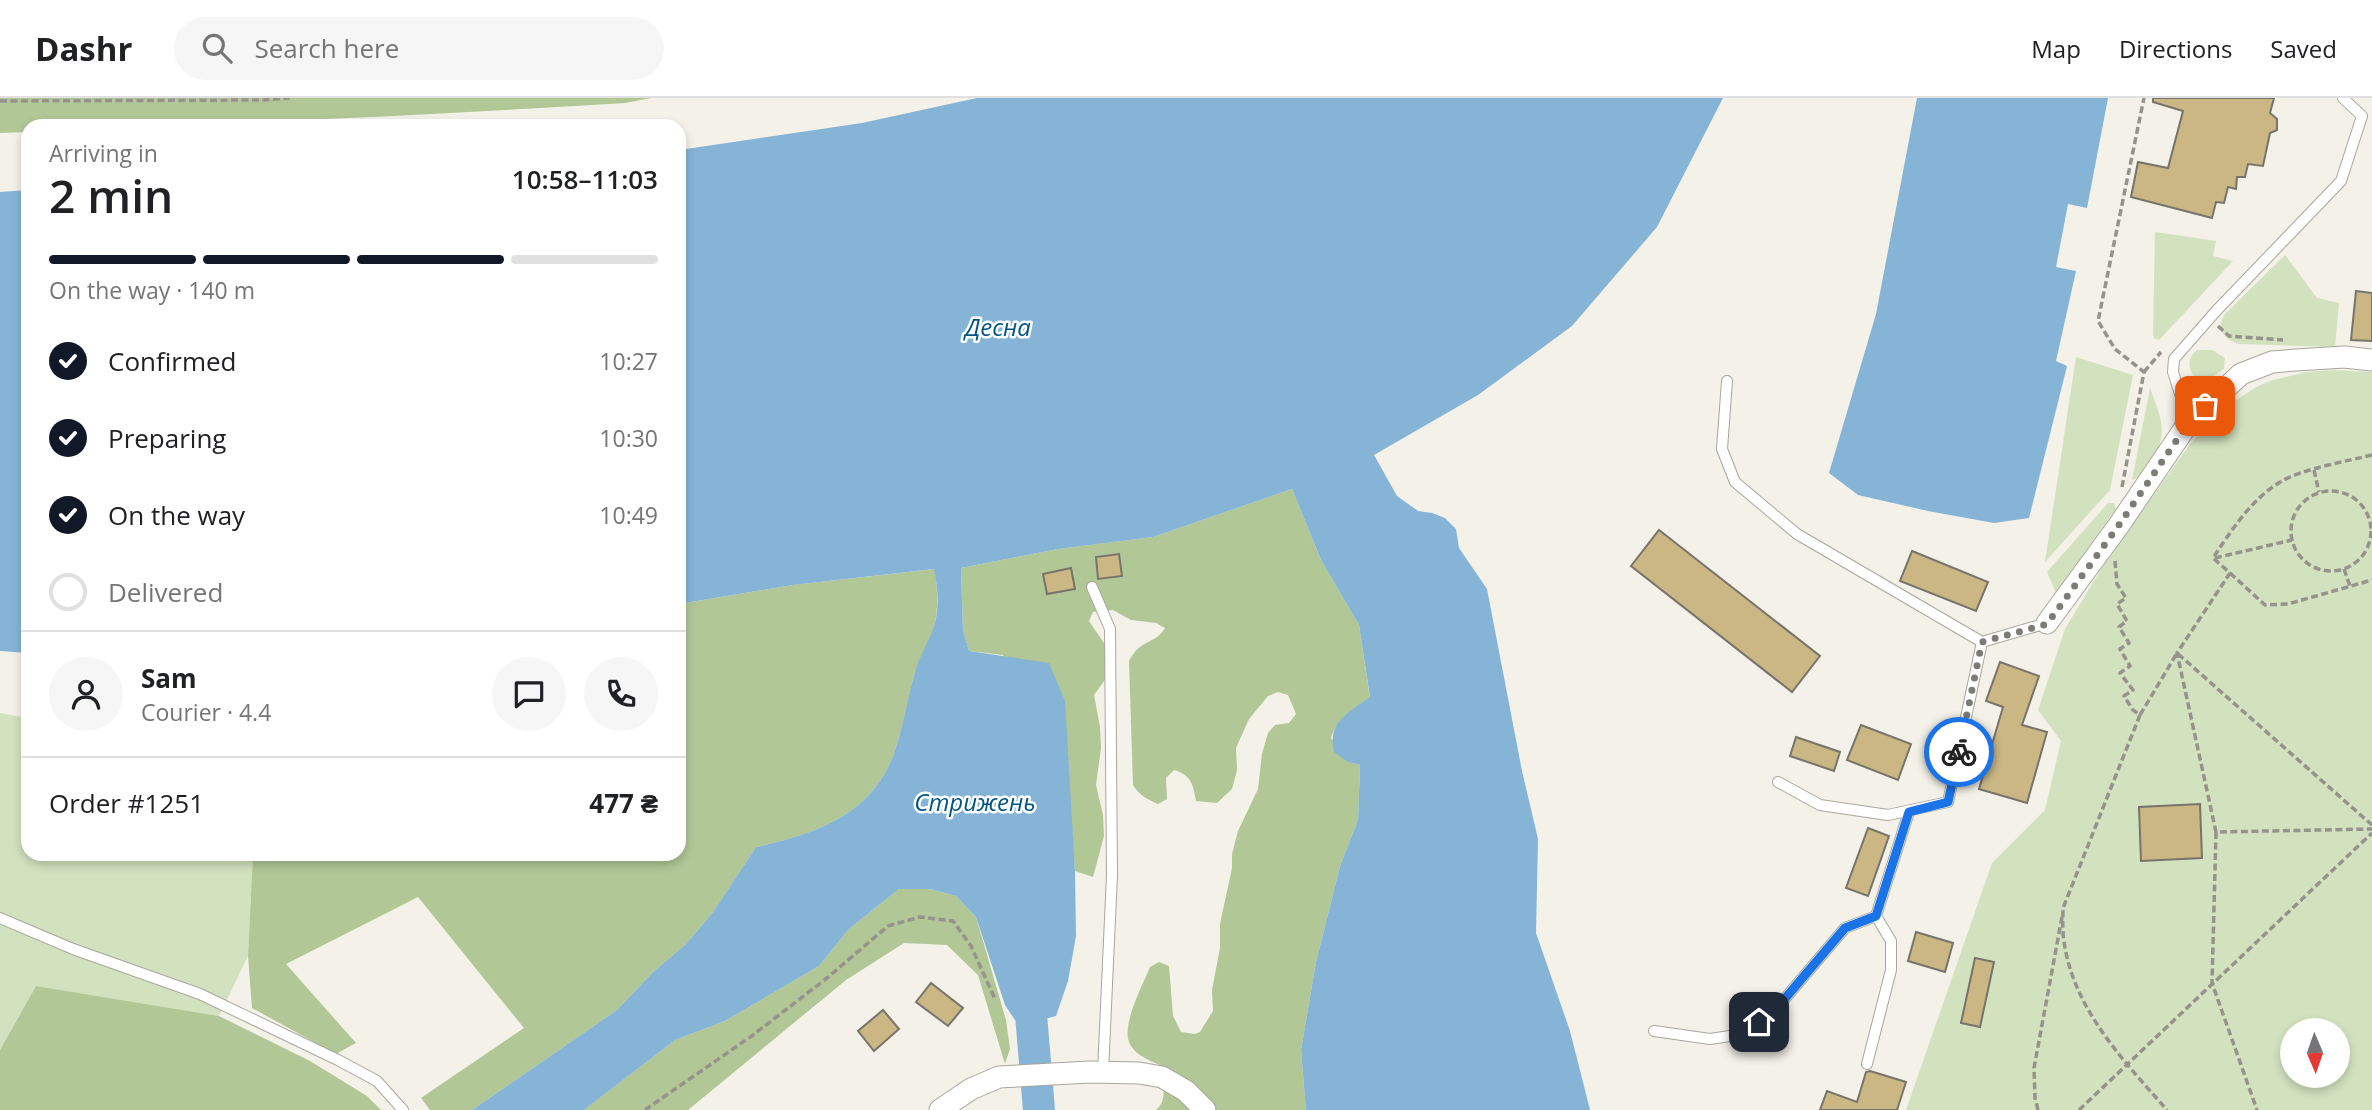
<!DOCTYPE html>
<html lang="en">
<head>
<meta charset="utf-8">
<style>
  body { margin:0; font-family:"Open Sans",sans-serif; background:#f6f6f6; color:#202124; height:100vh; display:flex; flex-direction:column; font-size:26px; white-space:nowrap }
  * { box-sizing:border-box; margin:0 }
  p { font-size:23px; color:#757577 }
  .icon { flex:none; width:38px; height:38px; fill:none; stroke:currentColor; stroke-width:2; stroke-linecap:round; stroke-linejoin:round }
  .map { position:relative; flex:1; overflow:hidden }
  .drawer { position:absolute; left:21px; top:21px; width:665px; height:742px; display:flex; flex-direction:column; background:#fff; border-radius:21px; box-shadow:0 4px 10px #0003 }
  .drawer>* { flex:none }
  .needle { width:46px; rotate:178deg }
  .tools { position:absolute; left:2280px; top:920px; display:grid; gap:14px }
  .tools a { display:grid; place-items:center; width:70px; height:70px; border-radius:50%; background:#fff; box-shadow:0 4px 10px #0003; font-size:35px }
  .pin { position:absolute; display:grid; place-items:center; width:60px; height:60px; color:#fff; margin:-30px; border-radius:14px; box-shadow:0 4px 10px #0006 }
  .courier { position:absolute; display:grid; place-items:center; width:70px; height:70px; margin:-35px; border:5px solid #1a73e8; border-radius:50%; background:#fff; color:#222; box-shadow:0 2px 9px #0007 }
  .overview em { font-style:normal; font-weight:600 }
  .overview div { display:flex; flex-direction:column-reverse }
  .overview { display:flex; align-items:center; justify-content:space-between; height:119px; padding:0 28px }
  h1 { font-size:46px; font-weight:600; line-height:52px }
  .bar { display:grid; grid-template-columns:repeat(4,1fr); gap:10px 7px; align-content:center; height:84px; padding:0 28px }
  .bar i { height:9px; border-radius:5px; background:#e0e0e0 }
  .bar .active { background:#111827 }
  .bar p { grid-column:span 4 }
  .line { display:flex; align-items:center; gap:18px; padding:0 28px; border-top:2px solid #e0e0e0 }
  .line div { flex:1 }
  .round { display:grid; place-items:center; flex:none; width:74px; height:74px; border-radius:37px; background:#f6f6f6 }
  ol { padding:0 28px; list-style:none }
  li { display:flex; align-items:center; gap:21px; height:77px }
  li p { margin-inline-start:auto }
  li .icon { padding:7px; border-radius:50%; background:#111827; color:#fff; stroke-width:4 }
  li:last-child { color:#757577 }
  li i { width:38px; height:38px; border:4px solid #e0e0e0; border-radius:50% }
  header { display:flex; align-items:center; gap:42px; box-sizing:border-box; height:98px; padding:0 35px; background:#fff; border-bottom:2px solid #e0e0e0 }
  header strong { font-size:33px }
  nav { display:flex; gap:38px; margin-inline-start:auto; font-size:24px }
  .search { width:490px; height:63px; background:#f6f6f6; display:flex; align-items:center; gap:18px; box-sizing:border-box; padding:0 24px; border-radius:38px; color:#757577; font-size:26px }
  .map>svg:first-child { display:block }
  .green { fill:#d2e2be; fill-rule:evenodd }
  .forest { fill:#b1c796 }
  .water { fill:#85b4d7 }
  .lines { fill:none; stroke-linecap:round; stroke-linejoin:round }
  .river { stroke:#85b4d7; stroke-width:32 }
  .building { fill:#cab784; stroke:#76746b; stroke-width:2 }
  .service-casing { stroke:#a9a69d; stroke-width:12 }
  .minor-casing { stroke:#a9a69d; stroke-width:23 }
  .path { stroke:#95938c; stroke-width:3.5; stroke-dasharray:7 3.5; stroke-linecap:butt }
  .service { stroke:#fff; stroke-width:10 }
  .minor { stroke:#fff; stroke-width:21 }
  .done { stroke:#7d7b76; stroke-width:7; stroke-dasharray:0 12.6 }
  .route { stroke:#1a73e8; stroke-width:9 }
  .labels { text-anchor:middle; stroke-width:5; stroke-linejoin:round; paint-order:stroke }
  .water-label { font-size:24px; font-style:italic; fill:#015683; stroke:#fff }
</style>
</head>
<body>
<header>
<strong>Dashr</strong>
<div class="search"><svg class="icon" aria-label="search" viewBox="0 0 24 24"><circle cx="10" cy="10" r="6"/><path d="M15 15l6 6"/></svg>Search here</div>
<nav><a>Map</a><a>Directions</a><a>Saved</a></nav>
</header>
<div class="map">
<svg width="2372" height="1012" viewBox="0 0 2372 1012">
  <rect width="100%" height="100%" fill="#f4f1e8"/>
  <!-- green -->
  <g class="green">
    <polygon points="2155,134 2216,143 2213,158 2233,163 2159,242 2154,240 2153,236"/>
    <path d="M2285 157 2317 200 2339 205 2335 249 2239 246C2224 241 2216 232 2224 217Z"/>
    <path d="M2197 252H2212L2225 260 2224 271 2210 281 2194 278C2187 269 2188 259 2197 252Z"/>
    <polygon points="2076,259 2133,277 2110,392 2045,464"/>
    <path d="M2332 272 2372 274V1012H1906L1992 765 2045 712 2061 643 2038 612 2065 531 2103 468 2190 346 2224 310 2256 289 2273 282 2307 274ZM2292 933H2338V978H2292Z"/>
    <path d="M2150 290C2161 320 2169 334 2152 363 2146 372 2142 378 2132 382Z"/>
    <polygon points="2108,405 2114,405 2116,411 2056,495 2047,474"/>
    <polygon points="0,615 28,620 28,756 253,756 248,858 219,918 36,888 0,952"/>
  </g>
  <!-- forest -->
  <g class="forest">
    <path d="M0 0H651L625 5C426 17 227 28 28 28V34L0 35Z"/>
    <path d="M1292 391 1321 462 1359 527 1370 600C1353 611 1337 621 1331 640L1348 664 1360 667 1358 722 1340 768 1316 864 1301 952 1306 1012H1156C1169 1002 1162 982 1160 967 1149 963 1133 955 1129 944 1122 926 1143 886 1150 869L1159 864 1169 868 1173 918 1181 934 1195 936 1200 934 1213 913 1212 892 1220 850V826L1232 770V756L1238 733 1258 691 1262 656 1268 635 1275 627 1289 625 1296 616 1288 597 1278 594 1268 598 1249 621 1236 650 1237 672 1232 691 1217 705 1196 703C1193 686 1191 677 1174 672L1166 680 1167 701 1158 706C1147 701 1139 697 1133 687L1129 563C1141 540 1155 547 1165 530L1156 525 1131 522 1113 512 1093 514 1089 523 1106 548 1107 579 1094 597 1100 629 1101 650 1096 687 1103 717 1104 738 1093 779 1075 773 1071 719 1003 557 969 553 963 532 961 470 1058 451 1153 439Z"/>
    <path d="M935 471C937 491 939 509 934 529 930 545 920 559 915 574 907 602 903 631 893 658 870 718 814 736 756 749L713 814 686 846 653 874 617 912 472 1012H430L421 1000 524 930 418 799 286 866 356 945 336 956 252 910 248 858 253 756H679V506L793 487Z"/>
    <polygon points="899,791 930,791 956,798 976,819 1006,922 1010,951 1005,966 978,877 947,847 904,845 846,882 688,1012 584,1012 675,942 725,923 819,868 849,831"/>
    <polygon points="36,888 219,918 310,963 367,998 381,1012 0,1012 0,952"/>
  </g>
  <!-- water -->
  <g class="water">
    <path d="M977 0H1723L1657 129 1572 228 1478 297 1374 357 1397 398 1418 413 1432 415 1445 420 1456 431 1459 450 1487 491 1522 673 1538 741 1536 835 1570 933 1590 1012H1306L1301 952 1316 864 1340 768 1358 722 1360 667 1348 664 1334 654C1327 624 1348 615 1370 599L1359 527 1321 462 1292 391 1153 439 1058 451 961 470 963 532 969 553 1049 565 1065 603 1075 773 1076 838 1068 883 1056 918 1032 924 1015 922 1005 907 976 819 956 798 930 791H899L849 831 819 868 725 923 675 942 584 1012H472L617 912 653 874 686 846 713 814 756 749C814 736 870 718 893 658 903 631 907 601 915 574 919 560 926 548 932 534 940 514 938 491 934 471L793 487 679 506V52L862 25Z"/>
    <polygon points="1917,0 2108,0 2087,110 2068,106 2056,169 2076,173 2056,263 2067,268 2029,420 1994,425 1928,413 1858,397 1829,375 1876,216"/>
    <polygon points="28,92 28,555 0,553 0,94"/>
  </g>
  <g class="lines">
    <!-- river -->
    <polyline class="river" points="1028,881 1039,1012"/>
  </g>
  <!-- building -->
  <g class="building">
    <polygon points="2153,0 2274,0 2270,15 2277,21 2277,32 2270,35 2263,68 2248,66 2245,79 2237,79 2236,91 2228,89 2224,105 2216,104 2212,120 2131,99 2138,64 2168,70 2183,13 2153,4"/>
    <polygon points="2356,193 2372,195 2372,243 2351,242"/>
    <polygon points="1659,432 1820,558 1792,594 1631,468"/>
    <polygon points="1912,453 1988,484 1976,513 1900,483"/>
    <polygon points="1119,456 1122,478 1098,481 1096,459"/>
    <polygon points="1071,470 1075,491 1047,496 1043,476"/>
    <polygon points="2000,564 2039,578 2022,627 2047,634 2027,705 1979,691 2003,609 1986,603"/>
    <polygon points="1861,627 1911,646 1898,682 1847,662"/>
    <polygon points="1796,639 1840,654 1834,673 1790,658"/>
    <polygon points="2200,706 2202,760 2141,763 2139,709"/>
    <polygon points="1868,730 1889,738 1868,798 1846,790"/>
    <polygon points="1916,834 1953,845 1945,874 1908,863"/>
    <polygon points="1975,860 1994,864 1980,929 1961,925"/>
    <polygon points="931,885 963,910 948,928 916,904"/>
    <polygon points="883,912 899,931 874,953 858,933"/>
    <polygon points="1870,973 1906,984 1897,1012 1820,1012 1827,993 1857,1004 1866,974"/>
  </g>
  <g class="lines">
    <!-- service casing -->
    <g class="service-casing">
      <g id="service">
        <polyline points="1727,283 1722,351 1735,384 1797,436 1982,544 2047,525"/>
        <polyline points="2189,324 2173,274 2174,261 2217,212 2341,83 2362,18 2343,0"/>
        <polyline points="1092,489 1110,531 1112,777 1103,974"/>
        <polyline points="1778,684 1820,707 1888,717 1948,704 1982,544"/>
        <polyline points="0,820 73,851 200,896 338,962 377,983 403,1012"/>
        <polyline points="1654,933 1710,941 1743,936 1776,911 1845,830 1876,818"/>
        <polyline points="1867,966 1891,872 1891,843 1876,818 1909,714"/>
      </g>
    </g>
    <!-- minor casing -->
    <g class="minor-casing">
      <g id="minor">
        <polyline points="2047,525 2119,427 2189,324 2241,276 2272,264 2296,262 2344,259 2372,262"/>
        <polyline points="940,1012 971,991 999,979 1090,974 1139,975 1162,979 1186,993 1205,1012"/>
      </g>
    </g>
    <!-- path -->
    <g class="path">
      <polyline points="0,3 262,2 290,0"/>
      <polyline points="2218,228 2229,238 2283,242"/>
      <polyline points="2144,274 2161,254"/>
      <path d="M2372 357C2347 363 2303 371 2282 383 2252 400 2231 433 2213 460L2230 475 2177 555 2216 734 2372 731"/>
      <polyline points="2314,372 2319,394"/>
      <polyline points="2122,389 2144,274 2115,251 2098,223 2144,0"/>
      <circle cx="2331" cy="433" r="40"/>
      <polyline points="2215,460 2292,442"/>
      <polyline points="2115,463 2117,486 2126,500 2117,506 2127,523 2119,529 2129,545 2120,551 2130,568 2120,575 2133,592 2124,598 2133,612 2140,617 2177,555 2372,727"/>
      <polyline points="2344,471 2350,488"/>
      <polyline points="2230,475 2265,507 2288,506 2372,482"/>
      <path d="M2140 617 2063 810C2063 821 2062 832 2064 843 2073 911 2124 963 2167 1012"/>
      <polyline points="2216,734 2212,885 2257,1012"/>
      <polyline points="645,1012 753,937 827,880 888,828 920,819 953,823 971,848 995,901"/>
      <polyline points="2038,1012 2035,1000 2034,970 2062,819"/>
      <polyline points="2079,1012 2372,735"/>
    </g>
    <!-- service -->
    <use href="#service" class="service"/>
    <!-- minor -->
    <use href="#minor" class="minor"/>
  </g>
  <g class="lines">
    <!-- done -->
    <polyline class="done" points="1959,654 1982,544 2047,526 2119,427 2189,324 2205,308"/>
    <!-- route -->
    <polyline class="route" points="1759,924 1776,911 1845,830 1876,818 1909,714 1948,704 1959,654"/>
  </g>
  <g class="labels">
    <!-- water labels -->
    <g class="water-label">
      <text x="998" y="238">Десна</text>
      <text x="975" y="713">Стрижень</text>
    </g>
  </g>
</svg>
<div class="tools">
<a><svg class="needle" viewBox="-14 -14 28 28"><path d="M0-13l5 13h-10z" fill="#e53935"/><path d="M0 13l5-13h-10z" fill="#757577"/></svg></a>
</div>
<div class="pin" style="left:2205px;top:308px;background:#ea580c"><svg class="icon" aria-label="bag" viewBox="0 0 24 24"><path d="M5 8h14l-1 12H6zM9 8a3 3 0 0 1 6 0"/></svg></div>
<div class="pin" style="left:1759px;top:924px;background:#1f2937"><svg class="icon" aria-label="home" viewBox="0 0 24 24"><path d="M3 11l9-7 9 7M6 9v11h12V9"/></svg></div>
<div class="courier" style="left:1959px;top:654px"><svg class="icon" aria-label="bike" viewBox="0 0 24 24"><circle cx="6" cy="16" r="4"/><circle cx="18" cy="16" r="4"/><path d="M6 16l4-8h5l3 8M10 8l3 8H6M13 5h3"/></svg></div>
<section class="drawer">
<div class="overview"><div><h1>2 min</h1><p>Arriving in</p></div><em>10:58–11:03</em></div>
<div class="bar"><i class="active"></i><i class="active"></i><i class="active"></i><i></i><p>On the way · 140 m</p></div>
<ol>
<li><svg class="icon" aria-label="check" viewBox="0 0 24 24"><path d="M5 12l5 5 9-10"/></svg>Confirmed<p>10:27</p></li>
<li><svg class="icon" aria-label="check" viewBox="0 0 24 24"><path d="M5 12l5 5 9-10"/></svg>Preparing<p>10:30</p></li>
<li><svg class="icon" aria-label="check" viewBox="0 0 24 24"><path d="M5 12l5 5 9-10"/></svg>On the way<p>10:49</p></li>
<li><i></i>Delivered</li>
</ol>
<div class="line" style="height:126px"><a class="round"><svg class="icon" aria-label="person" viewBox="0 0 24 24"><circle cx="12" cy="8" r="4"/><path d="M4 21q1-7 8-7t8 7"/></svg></a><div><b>Sam</b><p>Courier · 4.4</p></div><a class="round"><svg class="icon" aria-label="chat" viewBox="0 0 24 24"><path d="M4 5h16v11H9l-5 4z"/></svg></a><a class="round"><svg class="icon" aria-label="phone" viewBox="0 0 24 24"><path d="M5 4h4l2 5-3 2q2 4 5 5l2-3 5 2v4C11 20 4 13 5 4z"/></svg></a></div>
<div class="line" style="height:91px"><div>Order #1251</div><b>477 ₴</b></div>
</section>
</div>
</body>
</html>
